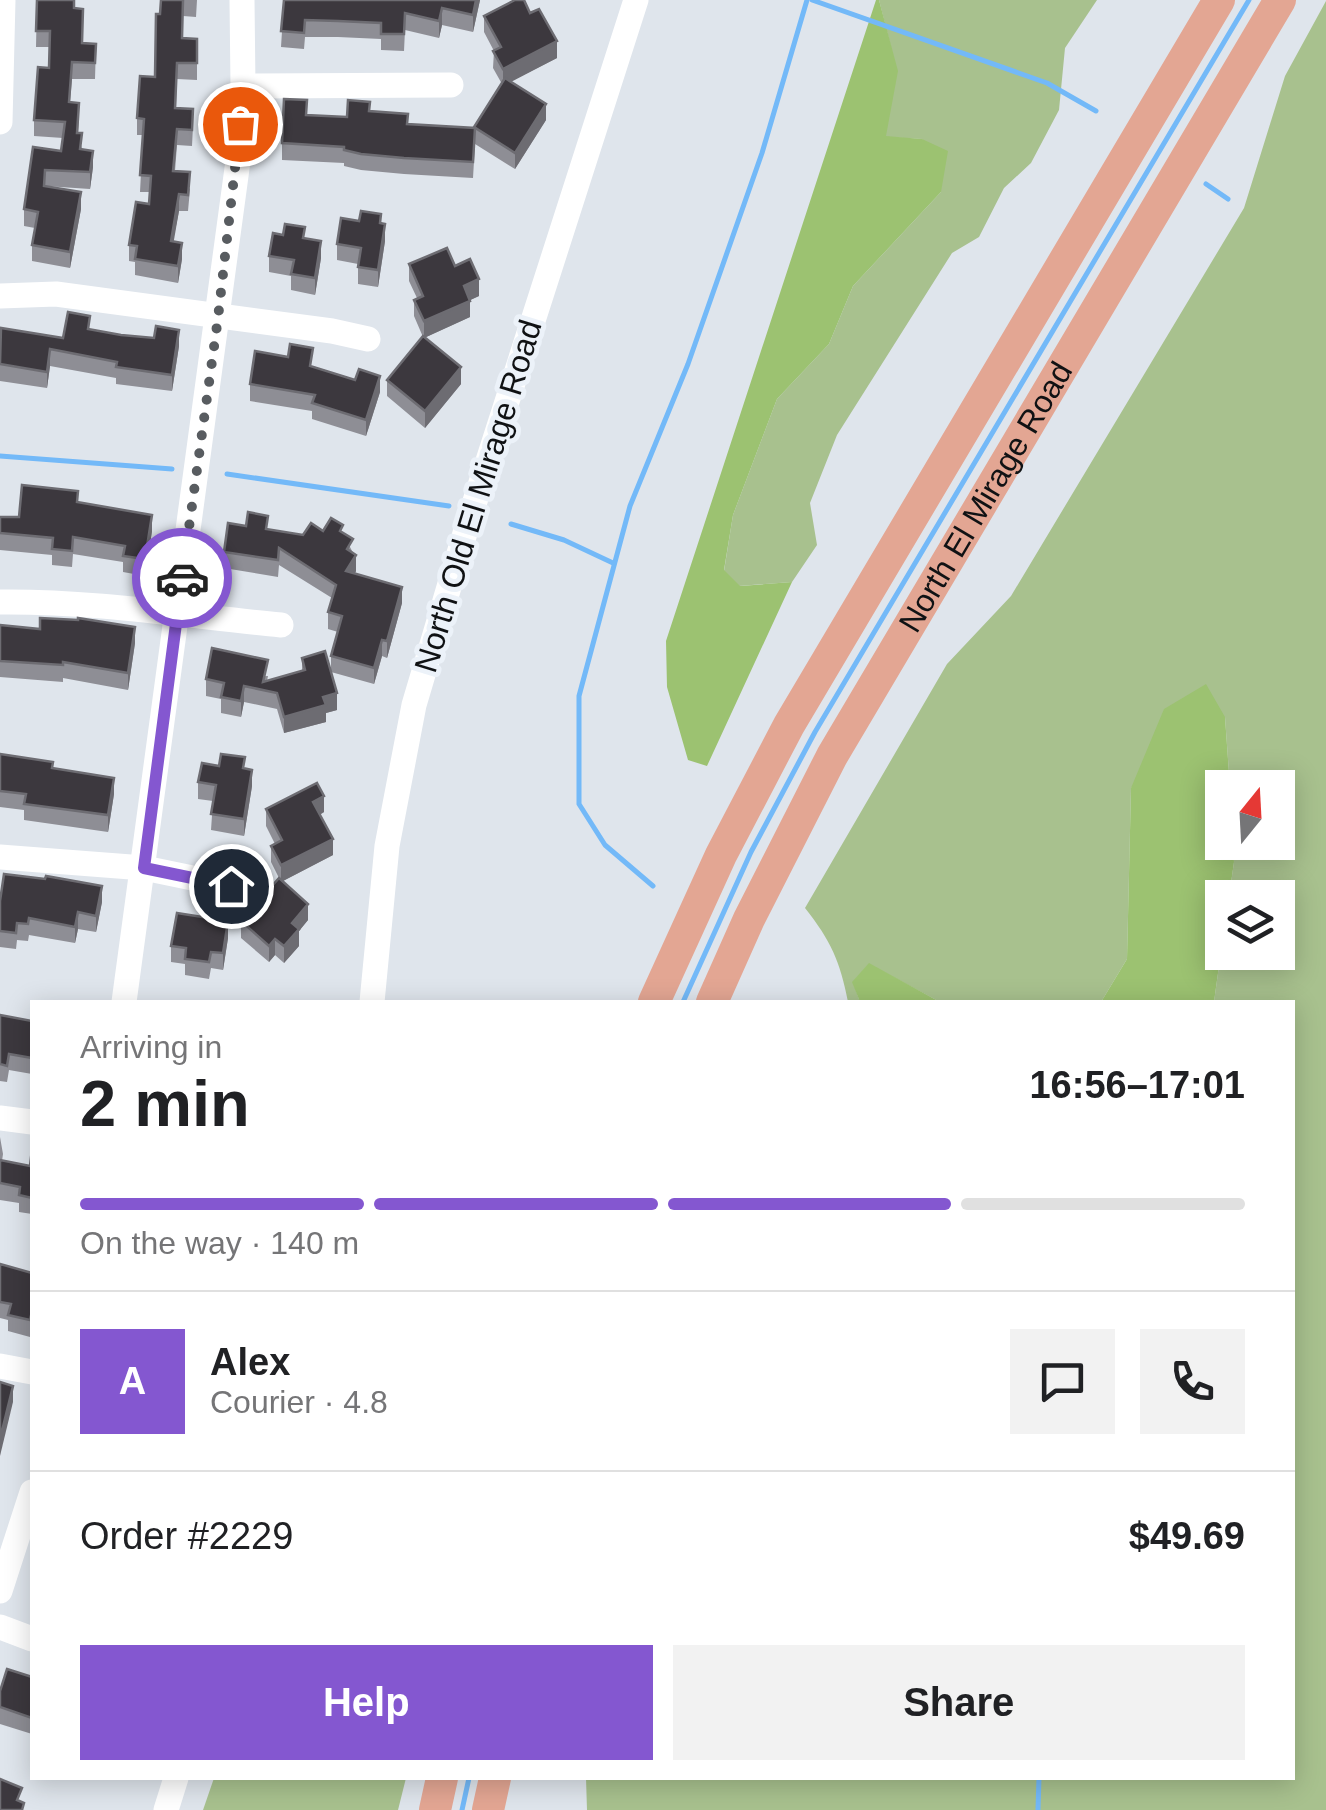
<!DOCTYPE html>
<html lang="en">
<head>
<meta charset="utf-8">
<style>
  body { margin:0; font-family:Arial,sans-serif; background:#f2f2f2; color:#202124; height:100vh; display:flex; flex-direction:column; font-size:38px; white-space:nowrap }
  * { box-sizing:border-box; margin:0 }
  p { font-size:32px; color:#757577 }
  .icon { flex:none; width:55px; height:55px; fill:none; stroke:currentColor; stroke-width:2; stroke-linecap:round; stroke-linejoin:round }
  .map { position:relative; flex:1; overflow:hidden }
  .side { position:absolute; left:30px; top:1000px; width:1265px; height:780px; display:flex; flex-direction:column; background:#fff; border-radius:0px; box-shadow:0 5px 25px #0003 }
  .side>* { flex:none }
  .needle { width:65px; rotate:18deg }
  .tools { position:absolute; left:1205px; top:770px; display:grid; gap:20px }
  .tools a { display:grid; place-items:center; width:90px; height:90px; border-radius:0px; background:#fff; box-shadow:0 5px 25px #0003; font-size:50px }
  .pin { position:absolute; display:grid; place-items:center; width:85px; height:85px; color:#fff; margin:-42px; border:5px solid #fff; border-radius:50%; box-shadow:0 2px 10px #0007 }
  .courier { position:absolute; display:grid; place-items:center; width:100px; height:100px; margin:-50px; border:8px solid #8457d0; border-radius:50%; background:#fff; color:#222; box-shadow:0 2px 12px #0007 }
  .headline em { font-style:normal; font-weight:700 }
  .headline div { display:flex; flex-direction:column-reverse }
  .headline { display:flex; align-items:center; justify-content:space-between; height:170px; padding:0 50px }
  h1 { font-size:65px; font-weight:700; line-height:75px }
  .bar { display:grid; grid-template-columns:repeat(4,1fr); gap:15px 10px; align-content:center; height:120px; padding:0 50px }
  .bar i { height:12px; border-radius:8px; background:#e0e0e0 }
  .bar .selected { background:#8457d0 }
  .bar p { grid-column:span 4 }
  .line { display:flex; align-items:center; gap:25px; padding:0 50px; border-top:2px solid #e0e0e0 }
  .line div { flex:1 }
  .round { display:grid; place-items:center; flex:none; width:105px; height:105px; border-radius:0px; background:#f2f2f2 }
  .button { display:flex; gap:20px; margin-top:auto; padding:20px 50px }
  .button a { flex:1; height:115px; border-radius:0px; background:#8457d0; color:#fff; font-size:40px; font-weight:700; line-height:115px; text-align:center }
  .button a+a { background:#f2f2f2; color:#202124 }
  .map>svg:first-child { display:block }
  .green { fill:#a8c18e }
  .forest { fill:#9cc271 }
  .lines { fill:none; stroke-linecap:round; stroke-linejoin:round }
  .stream { stroke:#73b9f8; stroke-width:5 }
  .minor { stroke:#fff; stroke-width:25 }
  .major { stroke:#e3a693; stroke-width:32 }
  .wall { fill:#8e8e95 }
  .shaded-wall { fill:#6d6c72 }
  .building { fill:#3c383e; stroke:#6d6c72; stroke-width:2.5 }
  .done { stroke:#585c60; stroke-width:10; stroke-dasharray:0 18 }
  .route { stroke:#8457d0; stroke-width:12 }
  .labels { text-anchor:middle; stroke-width:10; stroke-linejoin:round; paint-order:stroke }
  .street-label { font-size:32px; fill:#101214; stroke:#ecf2f9 }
</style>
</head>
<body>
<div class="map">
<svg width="1326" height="1810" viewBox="0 0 1326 1810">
  <rect width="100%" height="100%" fill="#dfe5ec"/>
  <!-- green -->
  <g class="green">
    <polygon points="879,0 1097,0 1065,48 1059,110 1031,163 1004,188 979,237 952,253 837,435 810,503 817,545 792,582 739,586 724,571 733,515 777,399 829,344 853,286 941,192 922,139 885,137 897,71"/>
    <path d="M1326 1V1810H587L586 1778H1292V1002H1214L1222 944V952H1278V898L1229 897 1234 862 1233 843 1278 842V788L1230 787 1225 717 1131 788 1127 959 1101 1002H940L869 964 853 982 860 1002H848C840 961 831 941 805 908L947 664 1011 596 1244 208 1285 76Z"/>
    <polygon points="214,1778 406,1778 398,1810 203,1810"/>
  </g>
  <!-- forest -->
  <g class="forest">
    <polygon points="876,0 879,0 898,71 886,136 922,139 948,151 941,192 853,286 829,344 777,399 733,515 724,570 740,586 792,582 707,766 688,760 667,687 666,641"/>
    <polygon points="1206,684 1225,717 1230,787 1222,788 1222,842 1233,843 1234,862 1229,897 1222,898 1222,944 1214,1002 1101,1002 1127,959 1131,788 1164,709"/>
    <polygon points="869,963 940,1002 860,1002 852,982"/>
  </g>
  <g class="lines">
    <!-- stream -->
    <g class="stream">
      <polyline points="812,0 1047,83 1096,111"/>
      <polyline points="1206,184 1228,199"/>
      <polyline points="0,456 172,469"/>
      <polyline points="227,474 449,506"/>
      <polyline points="511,524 564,540 613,563"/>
      <polyline points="653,886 605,845 579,804 579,696 630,506 688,364 762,153 807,0"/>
      <polyline points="683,1002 751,852 815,732 1249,0"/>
      <polyline points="462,1810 469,1778"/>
      <polyline points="1038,1810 1039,1778"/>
    </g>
    <!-- minor -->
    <g class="minor">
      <polyline points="243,86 451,85"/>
      <polyline points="0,122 3,0"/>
      <polyline points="0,296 56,294 332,331 368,339"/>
      <path d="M0 602C95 601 187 616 281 625"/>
      <polyline points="0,857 144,868 231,886"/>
      <polyline points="124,1002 238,161 243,86 242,0"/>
      <polyline points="372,1002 387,846 414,705 468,523 636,0"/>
      <polyline points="0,1118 32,1122"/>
      <polyline points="0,1366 32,1372"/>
      <polyline points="0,1591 32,1492"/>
      <polyline points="0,1627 32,1639"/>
      <polyline points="166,1810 176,1778"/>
    </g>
    <!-- major -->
    <g class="major">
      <polyline points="654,1002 721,855 789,725 1219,0"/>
      <path id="s1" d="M712 1002 749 919 832 756 1280 0"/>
      <polyline points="435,1810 442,1778"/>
      <polyline points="488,1810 495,1778"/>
    </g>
  </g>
  <!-- wall -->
  <g class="wall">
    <polygon points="37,0 74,8 83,43 96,44 95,79 72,79 70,102 79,119 78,133 82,149 93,167 90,189 45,186 81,209 70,268 32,261 32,245 35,228 24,226 24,209 33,147 61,151 63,138 34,136 34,120 49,68 50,47 36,47"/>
    <polygon points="161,0 197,0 196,17 183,16 182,38 197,39 197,80 177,79 176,108 193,126 192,146 177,145 175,171 190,189 188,211 179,211 173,241 182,259 178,283 135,275 135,262 129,261 129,245 149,204 150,192 140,192 143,135 137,135 137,118 155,77"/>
    <polygon points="284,0 480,0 473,32 442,25 439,38 405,30 404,51 381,50 381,39 338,37 305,37 304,49 281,47"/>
    <polygon points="484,16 557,58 511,81 546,120 515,169 475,144 473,178 404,174 361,170 344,166 344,163 282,160 282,143 307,115 347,117 370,111 408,124 474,128 502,84 493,68 494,51 484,32"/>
    <polygon points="381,224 385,241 378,287 358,284 358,264 337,260 337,244"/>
    <polygon points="305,238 321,258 315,295 291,290 291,276 269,272 269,256"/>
    <polygon points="409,264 455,266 479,296 470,300 470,317 424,338 461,384 425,428 387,396 387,380 423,337 414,316 414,300 417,298 409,281"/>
    <polygon points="90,329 179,346 172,391 116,384 116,378 50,366 47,388 0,381 0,335 63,338"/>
    <polygon points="313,367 380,392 366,436 312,419 312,411 250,401 250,384"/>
    <polygon points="78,502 152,531 145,576 123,572 123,562 73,554 72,567 52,565 52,555 0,550 0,517 19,517"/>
    <polygon points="268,529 303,535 323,531 343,533 353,553 356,571 355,574 402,603 387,658 382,656 374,684 331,672 337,710 326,713 326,722 284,733 277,709 244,702 241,717 221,713 221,699 206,696 206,679 268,676 267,681 302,671 302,658 331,672 331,656 338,632 328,629 328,612 332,598 279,565 278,577 224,568 224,552"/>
    <polygon points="0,625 135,643 128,690 63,678 63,682 0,677"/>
    <polygon points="0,754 53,768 114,794 108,832 24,820 24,810 0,807"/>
    <polygon points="245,769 252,786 244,836 211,830 213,801 198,799 198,782"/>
    <polygon points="266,809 324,812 320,815 333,855 283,881 308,920 299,931 299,946 284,963 275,955 269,962 241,938 241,921 279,878 271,862 271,846 275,844 266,826"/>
    <polygon points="0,901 102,902 96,932 78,929 75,943 29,935 28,941 17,940 16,949 0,947"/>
    <polygon points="228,938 223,970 211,968 209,979 185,975 185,964 171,962 171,946"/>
    <polygon points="0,1015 32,1021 32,1074 9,1070 7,1082 0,1081"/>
    <polygon points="0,1137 3,1154 2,1161 30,1166 32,1149 32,1214 19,1212 19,1203 0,1200"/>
    <polygon points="0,1264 32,1273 32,1328 30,1337 8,1331 8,1320 0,1318"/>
    <polygon points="32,1677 32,1734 0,1724 0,1691"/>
  </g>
  <!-- shaded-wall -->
  <g class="shaded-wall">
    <polygon points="476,0 480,0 473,32 473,15"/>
    <polygon points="442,8 442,25 439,38 439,21"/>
    <polygon points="557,41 557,58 503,86 503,69"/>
    <polygon points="546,104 546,120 515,169 515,153"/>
    <polygon points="93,151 93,167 90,189 90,172"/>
    <polygon points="81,192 81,209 70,268 70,252"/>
    <polygon points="179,194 179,211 171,257 171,241"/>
    <polygon points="385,224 385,241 378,287 378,270"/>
    <polygon points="321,241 321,258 315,295 315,278"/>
    <polygon points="182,243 182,259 178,283 178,266"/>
    <polygon points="479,279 479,296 464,303 464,286"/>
    <polygon points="470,301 470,317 424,338 424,321"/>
    <polygon points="179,330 179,346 172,391 172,375"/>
    <polygon points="50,349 50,366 47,388 47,372"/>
    <polygon points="461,367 461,384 425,428 425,411"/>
    <polygon points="380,376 380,392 366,436 366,420"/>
    <polygon points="152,515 152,531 145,576 145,559"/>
    <polygon points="356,555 356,571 346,588 346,571"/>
    <polygon points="402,587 402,603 387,658 387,641"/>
    <polygon points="135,627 135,643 128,690 128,673"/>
    <polygon points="382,640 382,656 374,684 374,668"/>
    <polygon points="244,686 244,702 241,717 241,701"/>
    <polygon points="337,693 337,710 326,713 326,722 284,733 284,717 323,697"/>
    <polygon points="252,770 252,786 244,836 244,819"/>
    <polygon points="114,778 114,794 108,832 108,815"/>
    <polygon points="324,796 324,812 313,818 313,802"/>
    <polygon points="333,839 333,855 281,882 281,865"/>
    <polygon points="102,886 102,902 96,932 96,916"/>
    <polygon points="308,904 308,920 299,931 299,946 284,963 284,946 292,923"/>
    <polygon points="78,912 78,929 75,943 75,927"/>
    <polygon points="228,921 228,938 223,970 223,953"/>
    <polygon points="275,939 275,955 269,962 269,946"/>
    <polygon points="32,1311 32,1328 30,1337 30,1320"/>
    <polygon points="13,1386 13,1402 0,1456 0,1439"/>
  </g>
  <!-- building -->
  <g class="building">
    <polygon points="37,0 74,0 74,8 83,9 82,43 96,44 95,63 72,62 69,102 79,103 77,133 82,133 80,149 93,151 90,172 45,170 44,186 81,192 70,252 32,245 38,212 24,209 33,147 61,151 65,122 34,120 38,67 49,68 50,31 36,31"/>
    <polygon points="161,0 183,0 182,38 197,39 197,63 177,63 175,108 193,109 192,130 177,129 173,171 190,172 188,195 179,194 171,241 182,243 178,266 135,259 137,246 129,245 136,202 149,204 151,176 140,175 144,119 137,118 140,76 155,77 156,14 160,14"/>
    <polygon points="284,0 476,0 473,15 442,8 439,21 405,13 404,34 381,34 381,23 338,21 305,20 304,33 281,31"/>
    <polygon points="515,0 524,0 530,13 539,9 557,41 503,69 493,51 501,47 484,16"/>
    <polygon points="505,78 546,104 515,153 474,127"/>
    <polygon points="284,99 307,100 306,115 347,117 348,100 370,102 369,111 408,114 407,124 475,128 473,162 404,158 361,154 344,150 344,147 282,143"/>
    <polygon points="361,211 381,214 380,223 385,224 378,270 358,267 361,248 337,244 341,218 359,221"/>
    <polygon points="285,224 305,227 303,238 321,241 315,278 291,274 294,260 269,256 273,233 283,235"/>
    <polygon points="447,248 455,266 470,259 479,279 464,286 470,301 424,321 414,300 423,296 409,264"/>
    <polygon points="68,312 90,316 88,329 121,335 154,338 156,326 179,330 172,375 116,367 117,362 50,349 47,372 0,364 1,328 63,338"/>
    <polygon points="423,336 461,367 425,411 387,380"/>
    <polygon points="290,344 313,348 310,366 355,380 359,369 380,376 366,420 312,403 315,395 250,384 255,351 288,357"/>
    <polygon points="22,485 78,491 77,502 152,515 145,559 123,556 125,546 73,537 72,551 52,549 53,538 0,533 0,517 19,517"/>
    <polygon points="248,512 268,516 266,529 303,535 311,523 323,531 331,518 343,525 340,531 353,539 347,549 356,555 346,571 402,587 387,641 382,640 374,668 331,656 342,616 328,612 336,585 279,548 278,560 224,552 228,523 246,526"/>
    <polygon points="40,618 78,620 78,618 135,627 128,673 63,662 63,665 0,661 0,625 40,629"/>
    <polygon points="212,648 268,660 263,682 305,670 302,658 325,651 337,693 323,697 326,705 284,717 277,693 244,686 241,701 221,697 224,683 206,679"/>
    <polygon points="0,754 53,762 52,768 114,778 108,815 24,804 26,794 0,791"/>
    <polygon points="221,754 245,757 243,768 252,770 244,819 211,814 216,785 198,782 202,763 219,766"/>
    <polygon points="317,783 324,796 313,802 333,839 281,865 271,846 282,840 266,809"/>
    <polygon points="4,874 45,879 46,876 102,886 96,916 78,912 75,927 29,918 28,924 17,923 16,933 0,931 0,901"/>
    <polygon points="279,878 308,904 292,923 299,929 284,946 275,939 269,946 241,921"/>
    <polygon points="177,913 228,921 223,953 211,952 209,962 185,959 186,948 171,946"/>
    <polygon points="0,1015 32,1021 32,1058 9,1054 7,1066 0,1064"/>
    <polygon points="32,1149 32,1198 19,1195 20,1187 0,1183 0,1160 30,1166"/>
    <polygon points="0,1264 32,1273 32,1311 30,1320 8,1315 11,1304 0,1302"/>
    <polygon points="0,1382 13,1386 0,1439"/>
    <polygon points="7,1669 32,1677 32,1718 0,1707 0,1691"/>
    <polygon points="0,1779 22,1788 17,1800 24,1803 22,1810 0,1810"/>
  </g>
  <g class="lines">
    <!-- done -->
    <polyline class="done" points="182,578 218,318 240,124"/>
    <!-- route -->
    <polyline class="route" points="182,578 144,868 231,886"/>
  </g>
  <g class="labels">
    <!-- street labels -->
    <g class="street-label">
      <text transform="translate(478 496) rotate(-73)" y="11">North Old El Mirage Road</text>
      <text dy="11" stroke="none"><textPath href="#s1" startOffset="575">North El Mirage Road</textPath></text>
    </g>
  </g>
</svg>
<div class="tools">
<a><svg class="needle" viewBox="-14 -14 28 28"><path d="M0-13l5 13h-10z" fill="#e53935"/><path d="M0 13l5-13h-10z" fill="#757577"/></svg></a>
<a><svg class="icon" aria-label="layers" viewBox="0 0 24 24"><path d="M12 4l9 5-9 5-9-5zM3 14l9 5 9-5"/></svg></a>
</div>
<div class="pin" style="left:240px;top:124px;background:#ea580c"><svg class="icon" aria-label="bag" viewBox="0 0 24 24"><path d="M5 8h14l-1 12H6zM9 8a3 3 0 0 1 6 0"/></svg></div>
<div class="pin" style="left:231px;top:886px;background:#1f2937"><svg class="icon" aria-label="home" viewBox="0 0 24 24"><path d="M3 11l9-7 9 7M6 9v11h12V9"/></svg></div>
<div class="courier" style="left:182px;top:578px"><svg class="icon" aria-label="car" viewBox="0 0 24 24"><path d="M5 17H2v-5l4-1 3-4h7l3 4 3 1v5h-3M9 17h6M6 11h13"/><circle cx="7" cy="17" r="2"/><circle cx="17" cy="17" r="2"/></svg></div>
<section class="side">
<div class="headline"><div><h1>2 min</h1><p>Arriving in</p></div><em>16:56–17:01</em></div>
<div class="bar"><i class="selected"></i><i class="selected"></i><i class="selected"></i><i></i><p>On the way · 140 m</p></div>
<div class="line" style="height:180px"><b class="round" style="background:#8457d0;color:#fff">A</b><div><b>Alex</b><p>Courier · 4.8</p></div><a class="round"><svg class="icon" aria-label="chat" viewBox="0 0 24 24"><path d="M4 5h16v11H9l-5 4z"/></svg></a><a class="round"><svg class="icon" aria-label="phone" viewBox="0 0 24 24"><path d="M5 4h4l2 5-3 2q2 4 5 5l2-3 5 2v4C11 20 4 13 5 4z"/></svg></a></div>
<div class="line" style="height:130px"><div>Order #2229</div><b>$49.69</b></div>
<div class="button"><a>Help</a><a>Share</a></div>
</section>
</div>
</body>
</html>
